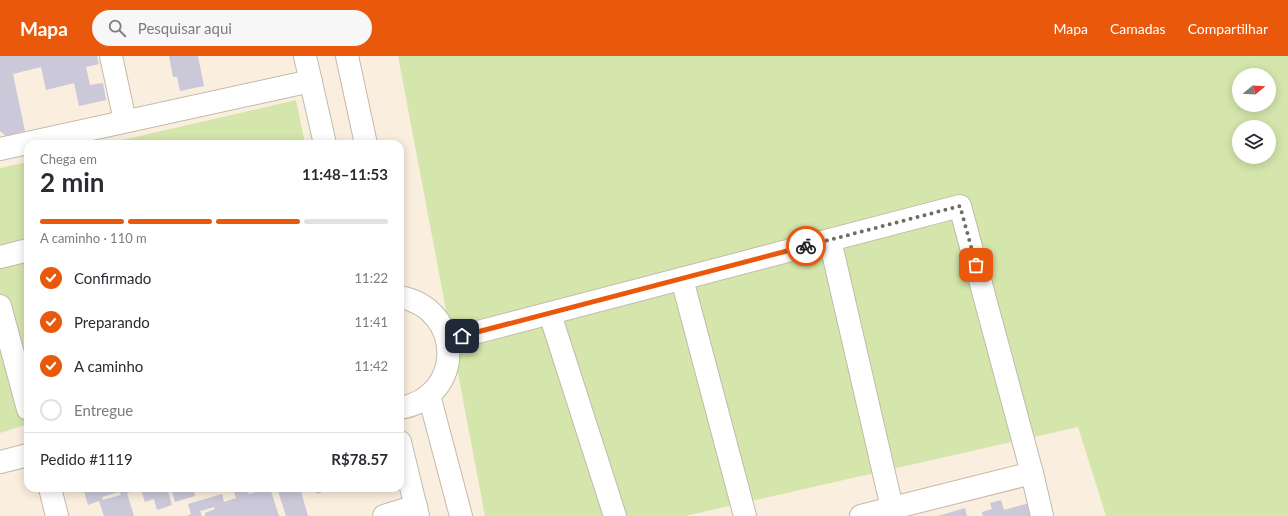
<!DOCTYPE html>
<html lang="pt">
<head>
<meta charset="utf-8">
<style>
  body { margin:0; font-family:Lato,sans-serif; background:#f7f7f7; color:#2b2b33; height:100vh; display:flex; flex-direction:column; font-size:15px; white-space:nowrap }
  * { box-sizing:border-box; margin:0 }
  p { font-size:13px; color:#7c7c81 }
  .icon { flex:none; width:22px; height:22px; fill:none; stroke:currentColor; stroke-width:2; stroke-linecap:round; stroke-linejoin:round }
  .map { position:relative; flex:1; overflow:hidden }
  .drawer { position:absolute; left:24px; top:84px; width:380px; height:352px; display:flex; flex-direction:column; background:#fff; border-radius:12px; box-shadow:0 2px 10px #0003 }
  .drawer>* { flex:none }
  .needle { width:26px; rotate:72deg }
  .buttons { position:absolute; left:1232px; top:12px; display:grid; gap:8px }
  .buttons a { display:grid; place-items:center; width:44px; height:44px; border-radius:50%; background:#fff; box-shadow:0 2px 10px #0003; font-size:20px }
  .pin { position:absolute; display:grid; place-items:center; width:34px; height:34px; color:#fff; margin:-17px; border-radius:8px; box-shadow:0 2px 6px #0006 }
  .courier { position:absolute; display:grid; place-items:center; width:40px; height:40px; margin:-20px; border:3px solid #ea580c; border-radius:50%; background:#fff; color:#222; box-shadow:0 1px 5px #0007 }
  .head em { font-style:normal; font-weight:700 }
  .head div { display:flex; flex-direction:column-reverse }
  .head { display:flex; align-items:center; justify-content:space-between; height:68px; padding:0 16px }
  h1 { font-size:26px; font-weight:700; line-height:30px }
  .bar { display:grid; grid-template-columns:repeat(4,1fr); gap:6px 4px; align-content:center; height:48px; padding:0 16px }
  .bar i { height:5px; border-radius:3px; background:#e1e1e2 }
  .bar .on { background:#ea580c }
  .bar p { grid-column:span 4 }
  .line { display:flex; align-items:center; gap:10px; padding:0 16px; border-top:1px solid #e1e1e2 }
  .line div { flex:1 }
  ol { padding:0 16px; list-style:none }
  li { display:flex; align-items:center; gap:12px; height:44px }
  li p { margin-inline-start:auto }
  li .icon { padding:4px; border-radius:50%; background:#ea580c; color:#fff; stroke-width:4 }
  li:last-child { color:#7c7c81 }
  li i { width:22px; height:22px; border:2px solid #e1e1e2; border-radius:50% }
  header { display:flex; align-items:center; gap:24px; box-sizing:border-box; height:56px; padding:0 20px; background:#ea580c; color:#fff }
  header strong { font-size:19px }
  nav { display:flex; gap:22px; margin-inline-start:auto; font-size:14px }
  .search { width:280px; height:36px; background:#f7f7f7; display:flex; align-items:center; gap:10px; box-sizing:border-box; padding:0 14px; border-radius:22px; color:#7c7c81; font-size:15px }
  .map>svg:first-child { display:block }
  .green { fill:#d4e6ac; fill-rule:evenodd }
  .building { fill:#cac8d9; fill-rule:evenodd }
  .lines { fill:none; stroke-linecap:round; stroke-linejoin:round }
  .minor-casing { stroke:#c5b9aa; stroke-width:24 }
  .tertiary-casing { stroke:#c5b9aa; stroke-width:24 }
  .minor { stroke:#fff; stroke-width:22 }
  .tertiary { stroke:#fff; stroke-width:22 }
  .done { stroke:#726b62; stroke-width:4; stroke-dasharray:0 7.2 }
  .route { stroke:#ea580c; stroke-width:5 }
</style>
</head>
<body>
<header>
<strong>Mapa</strong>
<div class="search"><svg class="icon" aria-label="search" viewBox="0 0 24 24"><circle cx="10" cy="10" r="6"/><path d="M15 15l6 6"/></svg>Pesquisar aqui</div>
<nav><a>Mapa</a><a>Camadas</a><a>Compartilhar</a></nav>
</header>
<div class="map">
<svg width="1288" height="460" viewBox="0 0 1288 460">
  <rect width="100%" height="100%" fill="#faeede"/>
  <!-- green -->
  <g class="green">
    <path d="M398 0H1288V460H1106L1078 371 685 460H485ZM1239 19H1269V49H1239ZM1239 71H1269V101H1239Z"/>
    <polygon points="296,44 305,88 105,88"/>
    <polygon points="28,106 28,368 0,377 0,112"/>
  </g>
  <!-- building -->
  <g class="building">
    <polygon points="0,0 97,0 99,8 86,11 90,29 103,27 106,44 79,50 74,27 46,34 41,11 13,18 25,75 6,80 0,75"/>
    <polygon points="169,0 198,0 204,30 180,35 177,21 173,21"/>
    <path d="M83 432H130L131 436 127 437 134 460H104L99 445 88 449ZM119 436 121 439 103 444 102 441Z"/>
    <polygon points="145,432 167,432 172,449 157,454 154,443 145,446 141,434"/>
    <polygon points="171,432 193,432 195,440 175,446"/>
    <polygon points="233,432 247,432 249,438 264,433 264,432 273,432 274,434 271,435 279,460 205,460 205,457 215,453 214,451 200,455 202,460 187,460 191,458 188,448 222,438 224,446 236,442"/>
    <polygon points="277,432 300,432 308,460 286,460"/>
    <polygon points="315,432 335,432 317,438"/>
    <polygon points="1001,444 1004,454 1029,447 1033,460 983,460 982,456 992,453 990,447"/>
    <polygon points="965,452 967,460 938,460"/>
  </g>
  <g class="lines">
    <!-- minor casing -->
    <g class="minor-casing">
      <g id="minor">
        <polyline points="111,0 125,65"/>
        <polyline points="0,93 311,25"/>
        <polyline points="830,184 892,452"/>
        <polyline points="0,201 28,194"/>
        <polyline points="682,223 745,460"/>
        <polyline points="0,250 28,353"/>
        <polyline points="550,258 615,460"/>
        <polyline points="447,284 960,150 1032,417 1042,460"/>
        <polyline points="50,432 57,460"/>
        <polyline points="384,460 416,450"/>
        <polyline points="861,460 1032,417"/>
      </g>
    </g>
    <!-- tertiary casing -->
    <g class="tertiary-casing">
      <g id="tertiary">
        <polyline points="305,0 325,88"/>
        <polyline points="347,0 366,88"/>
        <path d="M400 241C464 253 465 341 400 352"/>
        <polyline points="429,339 461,460"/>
        <polyline points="400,386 418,460"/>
        <polyline points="0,406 28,399"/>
      </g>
    </g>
    <!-- minor -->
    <use href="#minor" class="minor"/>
    <!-- tertiary -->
    <use href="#tertiary" class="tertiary"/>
  </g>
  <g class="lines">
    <!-- done -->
    <polyline class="done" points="806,190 960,150 976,209"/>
    <!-- route -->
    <polyline class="route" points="462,280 806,190"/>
  </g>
</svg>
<div class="buttons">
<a><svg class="needle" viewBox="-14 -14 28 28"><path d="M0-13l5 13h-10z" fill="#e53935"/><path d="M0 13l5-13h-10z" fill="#7c7c81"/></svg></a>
<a><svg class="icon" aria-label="layers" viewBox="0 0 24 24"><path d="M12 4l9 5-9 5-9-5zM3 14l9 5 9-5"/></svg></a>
</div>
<div class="pin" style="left:976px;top:209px;background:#ea580c"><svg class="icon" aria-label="bag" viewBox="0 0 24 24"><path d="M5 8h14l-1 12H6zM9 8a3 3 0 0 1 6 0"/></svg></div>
<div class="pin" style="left:462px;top:280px;background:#1f2937"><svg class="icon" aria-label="home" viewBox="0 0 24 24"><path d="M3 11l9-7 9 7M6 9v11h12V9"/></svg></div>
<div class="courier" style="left:806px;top:190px"><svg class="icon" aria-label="bike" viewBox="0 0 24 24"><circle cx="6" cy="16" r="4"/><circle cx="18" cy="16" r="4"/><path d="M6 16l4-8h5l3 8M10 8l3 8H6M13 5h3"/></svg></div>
<section class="drawer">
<div class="head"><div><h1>2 min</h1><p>Chega em</p></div><em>11:48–11:53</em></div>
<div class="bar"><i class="on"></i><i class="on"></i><i class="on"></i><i></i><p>A caminho · 110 m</p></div>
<ol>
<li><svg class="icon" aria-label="check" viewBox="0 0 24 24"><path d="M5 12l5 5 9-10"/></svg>Confirmado<p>11:22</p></li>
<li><svg class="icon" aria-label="check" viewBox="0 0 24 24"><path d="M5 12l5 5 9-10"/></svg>Preparando<p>11:41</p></li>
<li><svg class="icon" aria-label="check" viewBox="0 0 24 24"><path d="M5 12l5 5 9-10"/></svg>A caminho<p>11:42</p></li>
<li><i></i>Entregue</li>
</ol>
<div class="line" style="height:52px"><div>Pedido #1119</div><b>R$78.57</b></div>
</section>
</div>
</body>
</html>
